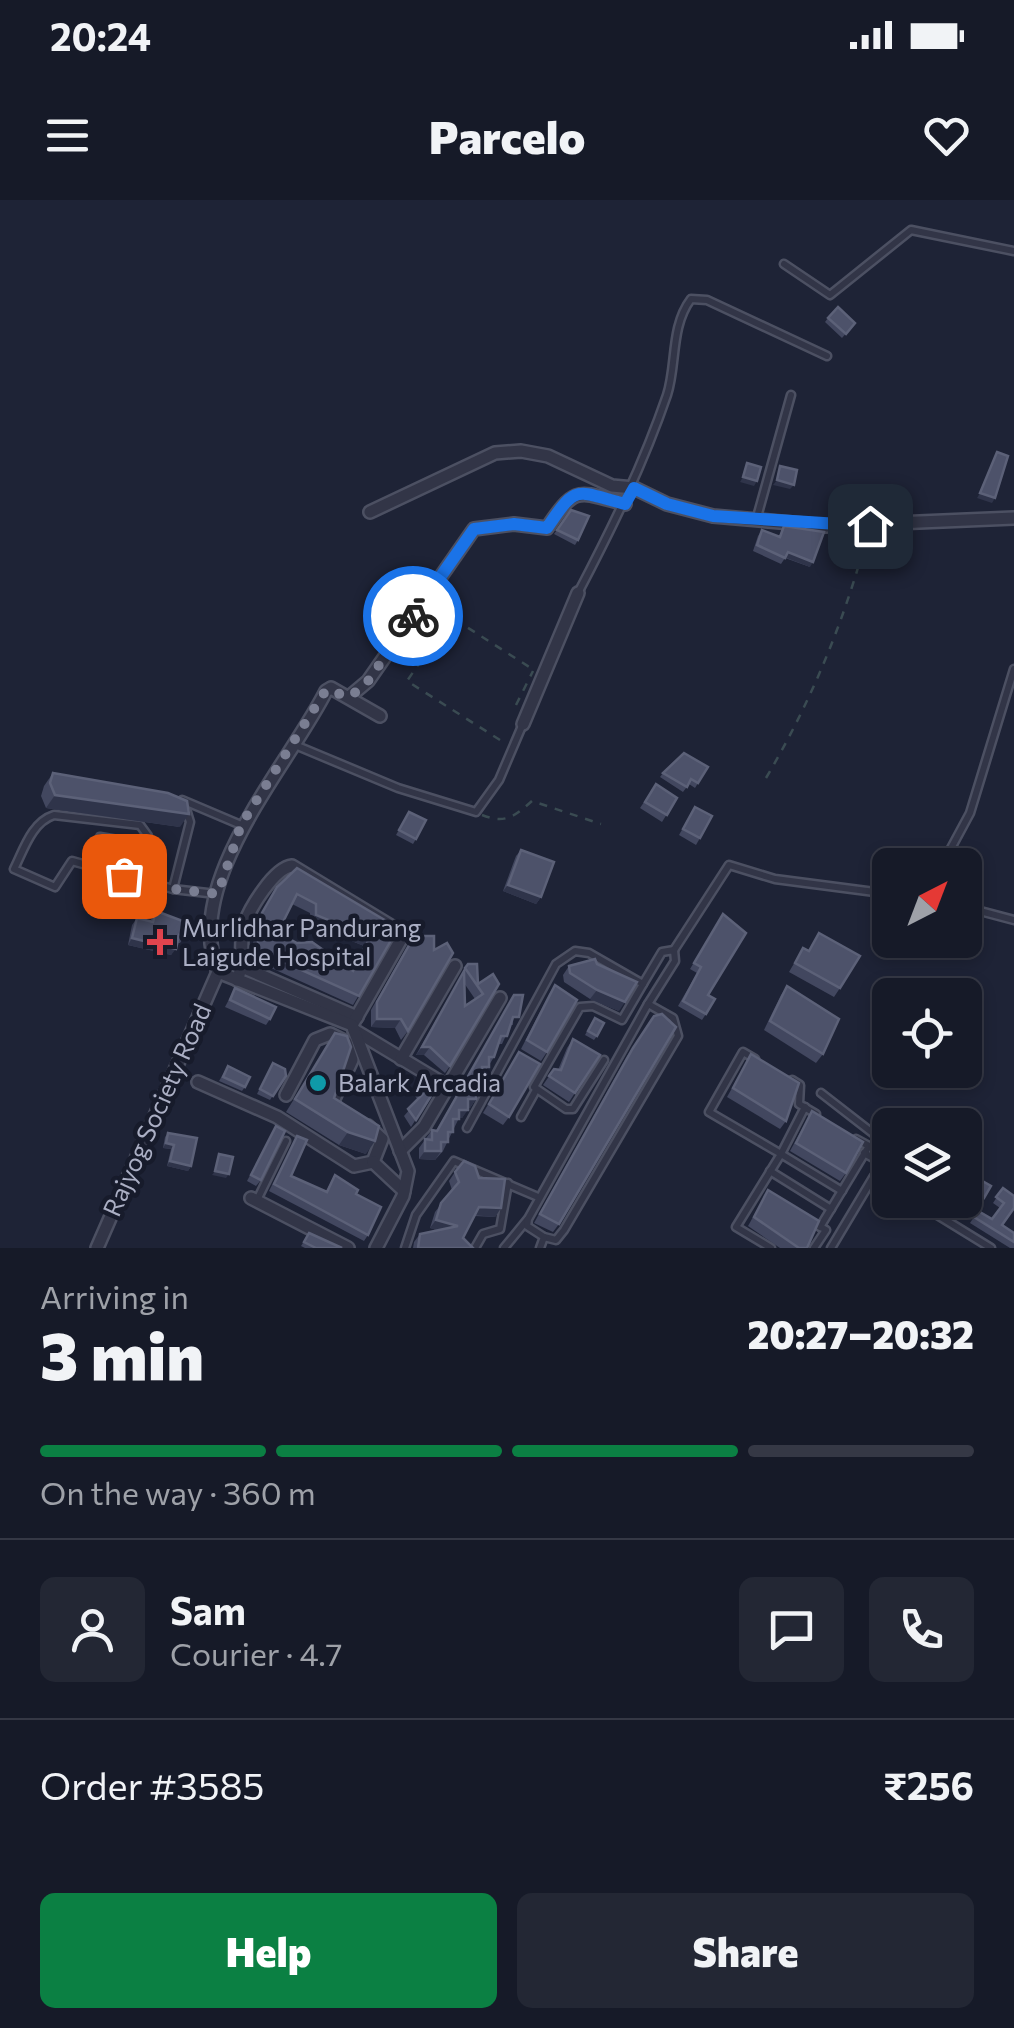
<!DOCTYPE html>
<html lang="en">
<head>
<meta charset="utf-8">
<style>
  body { margin:0; font-family:Commissioner,sans-serif; background:#232734; color:#f1f3f6; height:100vh; display:flex; flex-direction:column; font-size:38px; white-space:nowrap }
  * { box-sizing:border-box; margin:0 }
  p { font-size:32px; color:#9ea1a8 }
  .icon { flex:none; width:55px; height:55px; fill:none; stroke:currentColor; stroke-width:2; stroke-linecap:round; stroke-linejoin:round }
  .map { position:relative; height:1048px; overflow:hidden }
  .drawer { display:flex; flex-direction:column; background:#161a28; flex:1 }
  .drawer>* { flex:none }
  .needle { width:65px; rotate:42deg }
  .fabs { position:absolute; left:872px; top:648px; display:grid; gap:20px }
  .fabs a { display:grid; place-items:center; width:110px; height:110px; border-radius:15px; background:#161a28; box-shadow:0 5px 15px #0003,0 0 0 2px #353845; font-size:50px }
  .pin { position:absolute; display:grid; place-items:center; width:85px; height:85px; color:#fff; margin:-42px; border-radius:20px; box-shadow:0 5px 15px #0006 }
  .courier { position:absolute; display:grid; place-items:center; width:100px; height:100px; margin:-50px; border:8px solid #1a73e8; border-radius:50%; background:#fff; color:#222; box-shadow:0 2px 12px #0007 }
  .overview em { font-style:normal; font-weight:800 }
  .overview div { display:flex; flex-direction:column-reverse }
  .overview { display:flex; align-items:center; justify-content:space-between; height:170px; padding:0 40px }
  h1 { font-size:65px; font-weight:800; line-height:75px }
  .bar { display:grid; grid-template-columns:repeat(4,1fr); gap:15px 10px; align-content:center; height:120px; padding:0 40px }
  .bar i { height:12px; border-radius:8px; background:#353845 }
  .bar .current { background:#0b8043 }
  .bar p { grid-column:span 4 }
  .line { display:flex; align-items:center; gap:25px; padding:0 40px; border-top:2px solid #353845 }
  .line div { flex:1 }
  .round { display:grid; place-items:center; flex:none; width:105px; height:105px; border-radius:15px; background:#232734 }
  .button { display:flex; gap:20px; margin-top:auto; padding:20px 40px }
  .button a { flex:1; height:115px; border-radius:15px; background:#0b8043; color:#fff; font-size:40px; font-weight:800; line-height:115px; text-align:center }
  .button a+a { background:#232734; color:#f1f3f6 }
  .status { display:flex; justify-content:space-between; align-items:center; height:70px; padding:0 50px; background:#161a28; direction:ltr }
  .status svg { height:28px; fill:currentColor }
  header { display:flex; justify-content:space-between; align-items:center; height:130px; padding:0 40px; background:#161a28; font-size:45px; font-weight:800 }
  .map>svg:first-child { display:block }
  .lines { fill:none; stroke-linecap:round; stroke-linejoin:round }
  .service-casing { stroke:#4c5062; stroke-width:11 }
  .minor-casing { stroke:#4c5062; stroke-width:16 }
  .path { stroke:#3a4b52; stroke-width:2.5; stroke-dasharray:8 8; stroke-linecap:butt }
  .service { stroke:#323547; stroke-width:6 }
  .minor { stroke:#323547; stroke-width:11 }
  .wall { fill:#42475f; fill-rule:evenodd }
  .shaded-wall { fill:#2f344a }
  .building { fill:#4d526a; stroke:#5c6178; stroke-width:2.5; fill-rule:evenodd }
  .done { stroke:#7a7e92; stroke-width:10; stroke-dasharray:0 18 }
  .route { stroke:#1a73e8; stroke-width:12 }
  .health-dot { fill:#e0444e; stroke:#171b2b; stroke-width:4 }
  .culture-dot { fill:#0f9aa8; stroke:#171b2b; stroke-width:4 }
  .labels { text-anchor:middle; stroke-width:9; stroke-linejoin:round; paint-order:stroke }
  .poi-label { font-size:25px; fill:#abafc4; stroke:#171b2b; text-anchor:start }
  .street-label { font-size:25px; fill:#abafc4; stroke:#171b2b }
</style>
</head>
<body>
<div class="status"><b>20:24</b><svg viewBox="0 0 49 12"><path d="M0 12V9h3v3zM5 12V6h3v6zM10 12V3h3v9zM15 12V0h3v12zM26 1h20v11H26zM47 4h2v5h-2z"/></svg></div>
<header><svg class="icon" aria-label="menu" viewBox="0 0 24 24"><path d="M4 6h16M4 12h16M4 18h16"/></svg>Parcelo<svg class="icon" aria-label="heart" viewBox="0 0 24 24"><path d="M12 20l-8-8c-3-5 5-10 8-4 3-6 11-1 8 4z"/></svg></header>
<div class="map">
<svg width="1014" height="1048" viewBox="0 0 1014 1048">
  <rect width="100%" height="100%" fill="#1e2336"/>
  <g class="lines">
    <!-- service casing -->
    <g class="service-casing">
      <g id="service">
        <polyline points="784,64 830,95 911,30 1014,51"/>
        <polyline points="757,317 791,195"/>
        <path d="M578 393C612 328 643 265 667 195 677 165 670 127 691 99L707 100 827 156"/>
        <polyline points="295,545 398,588 476,612 499,580 522,526"/>
        <polyline points="182,600 241,625"/>
        <path d="M89 664 100 637 146 645 148 636 140 625 54 615C32 622 24 649 14 669L55 687 72 661 173 689 216 694"/>
        <polyline points="942,665 970,613 1014,469"/>
        <polyline points="173,689 190,622 186,609"/>
        <polyline points="965,707 1014,720"/>
        <polyline points="674,750 729,665 775,679 890,694"/>
        <polyline points="755,859 743,852 709,912 781,954 736,1027 771,1048"/>
        <polyline points="792,880 800,885 799,904 816,914"/>
        <polyline points="821,893 879,938 875,959 864,953"/>
        <polyline points="805,907 781,954 842,991"/>
        <polyline points="521,917 536,890"/>
        <polyline points="467,928 556,764 575,751 589,753 643,784 622,820 593,806 580,807 534,887 566,909 573,909 604,860"/>
        <polyline points="770,971 831,1009"/>
        <polyline points="257,1000 286,941"/>
        <polyline points="913,1000 991,1048"/>
        <polyline points="820,1027 869,946 856,939"/>
        <polyline points="544,1037 556,1040 564,1030 678,836 673,818 648,804 675,761 674,750 662,752 643,784"/>
        <polyline points="405,1048 416,1015 454,961 538,997"/>
        <polyline points="475,1048 483,1034 500,1029 508,983"/>
        <polyline points="504,1048 527,1020"/>
        <polyline points="540,1048 544,1037 527,1026 528,1019 648,804"/>
        <polyline points="814,1048 826,1030 819,1026"/>
        <polyline points="831,1048 874,976 890,986"/>
      </g>
    </g>
    <!-- minor casing -->
    <g class="minor-casing">
      <g id="minor">
        <polyline points="370,312 495,253 521,251 548,256 612,286 634,288 667,304 713,316 825,326 1014,318"/>
        <path d="M349 497 368 481 474 329 514 324 547 328C576 285 577 291 625 304"/>
        <polyline points="523,524 578,393"/>
        <polyline points="242,767 357,817"/>
        <path d="M237 780C245 763 239 744 244 725 250 708 274 668 292 666L404 734 352 825"/>
        <polyline points="354,830 449,887"/>
        <polyline points="401,859 455,766"/>
        <polyline points="198,882 277,917 354,966 373,962"/>
        <polyline points="286,895 315,840 330,834 346,842 352,860 333,901 338,911"/>
        <polyline points="368,926 382,939 373,962"/>
        <polyline points="400,951 424,927 500,798"/>
        <polyline points="373,962 404,991"/>
        <polyline points="251,998 348,1048"/>
        <polyline points="97,1048 218,772"/>
        <path d="M376 1048 403 996 408 971 352 825 218 772C181 683 289 565 326 491L331 488 380 516"/>
      </g>
    </g>
    <!-- path -->
    <g class="path">
      <polyline points="516,505 533,471"/>
      <polyline points="500,540 407,481 451,417 534,470"/>
      <path d="M766 578C811 502 844 422 867 336"/>
      <path d="M482 615C505 624 514 617 532 601L601 624"/>
    </g>
    <!-- service -->
    <use href="#service" class="service"/>
    <!-- minor -->
    <use href="#minor" class="minor"/>
  </g>
  <!-- wall -->
  <g class="wall">
    <polygon points="828,118 855,123 842,138 825,122"/>
    <polygon points="571,310 578,340 575,345 554,334"/>
    <polygon points="784,326 810,367 785,358 781,364 753,351 758,336 762,330 779,336"/>
    <polygon points="708,567 695,588 689,584 683,592 660,577 663,573"/>
    <polygon points="53,573 180,627 46,608 41,596 44,586"/>
    <polygon points="656,584 677,598 662,622 640,608"/>
    <polygon points="695,607 700,638 696,645 679,635"/>
    <polygon points="409,612 416,639 413,644 396,635"/>
    <polygon points="521,650 541,697 536,704 503,691 516,656"/>
    <path d="M277 687 398 728 353 805 251 759 256 722ZM292 704 310 713V724L364 746 352 770 284 736 280 728Z"/>
    <polygon points="156,711 184,737 180,743 177,743 171,755 128,745 132,725 137,718 150,721"/>
    <polygon points="723,714 706,814 702,820 678,806 697,773 690,769"/>
    <polygon points="819,733 840,788 834,797 789,772 803,748 808,751"/>
    <polygon points="418,736 408,831 401,840 395,828 371,827 371,810 406,749"/>
    <path d="M468 764 478 784 493 774 450 866 445 873 424 855H416ZM464 783 475 799 465 806Z"/>
    <polygon points="569,766 619,811 590,799 564,782 563,775"/>
    <polygon points="555,785 547,852 541,861 521,849 549,794"/>
    <polygon points="787,786 823,854 816,863 764,830 781,795"/>
    <polygon points="235,788 270,819 266,825 225,807"/>
    <polygon points="514,795 513,825 511,825 502,844 498,844 494,857 477,885 476,899 470,908 468,908 462,918 459,918 443,951 435,960 419,959 419,948 432,930 436,931"/>
    <polygon points="654,816 559,1024 553,1032 534,1023 627,856"/>
    <polygon points="592,822 597,836 594,840 585,835"/>
    <polygon points="335,833 334,898 366,954 339,945 286,912"/>
    <polygon points="573,839 600,855 569,902 543,885 554,869 558,870 567,848"/>
    <polygon points="519,852 509,917 503,925 483,913"/>
    <polygon points="751,854 786,921 780,929 727,897"/>
    <polygon points="228,866 245,887 242,891 219,881"/>
    <polygon points="270,868 286,876 270,900 257,894"/>
    <polygon points="439,883 411,927 404,916 418,900 415,896 419,889"/>
    <polygon points="812,911 846,973 840,981 790,951"/>
    <polygon points="276,926 261,980 256,986 247,981"/>
    <polygon points="168,933 191,966 188,971 167,966 171,949 163,948 165,937"/>
    <polygon points="297,936 291,976 326,991 335,975 356,994 368,1035 364,1041 269,991"/>
    <polygon points="965,971 991,986 980,1004 965,996"/>
    <polygon points="455,972 479,978 501,1008 495,1017 475,1016 463,1038 473,1048 413,1048 414,1042 420,1034 437,1030 430,1028 435,1012 452,990 449,981"/>
    <polygon points="1003,988 1014,996 1002,1025 1014,1033 1014,1048 1010,1048 970,1023 978,1011 992,1019 1000,1008 993,1003"/>
    <polygon points="768,990 807,1048 780,1048 748,1026"/>
    <polygon points="309,1033 342,1048 305,1048 301,1046"/>
  </g>
  <!-- shaded-wall -->
  <g class="shaded-wall">
    <polygon points="743,277 757,281 754,286 740,282"/>
    <polygon points="777,280 794,285 790,289 773,285"/>
    <polygon points="980,293 995,298 992,303 977,298"/>
    <polygon points="788,352 813,362 810,367 784,357"/>
    <polygon points="55,595 189,614 180,627 46,608"/>
    <polygon points="508,685 541,697 536,704 503,691"/>
    <polygon points="316,715 370,737 364,746 310,724"/>
    <polygon points="132,738 176,749 171,755 128,745"/>
    <polygon points="597,790 625,802 619,811 590,799"/>
    <polygon points="377,819 401,819 395,828 371,827"/>
    <polygon points="422,847 430,847 424,855 416,855"/>
    <polygon points="468,899 476,899 470,908 462,908"/>
    <polygon points="459,910 468,910 462,918 453,918"/>
    <polygon points="348,932 375,941 366,954 339,945"/>
    <polygon points="166,943 174,945 171,949 163,948"/>
    <polygon points="425,951 441,951 435,960 419,959"/>
    <polygon points="170,961 191,966 188,971 167,966"/>
    <polygon points="215,971 229,974 226,978 212,975"/>
    <polygon points="479,1007 501,1008 495,1017 473,1015"/>
    <polygon points="436,1020 458,1026 452,1035 430,1028"/>
  </g>
  <!-- building -->
  <g class="building">
    <polygon points="838,107 855,123 846,134 828,118"/>
    <polygon points="997,252 1008,256 995,298 980,293"/>
    <polygon points="747,263 761,267 757,281 743,277"/>
    <polygon points="780,266 797,270 794,285 777,280"/>
    <polygon points="571,310 589,316 578,340 557,330"/>
    <polygon points="784,326 824,332 813,362 788,352 785,358 757,345 762,330 780,337"/>
    <polygon points="684,553 708,567 698,583 691,579 687,587 663,573"/>
    <polygon points="53,573 168,593 187,601 189,614 55,595 50,583"/>
    <polygon points="656,584 677,598 667,615 645,602"/>
    <polygon points="695,607 712,616 700,638 683,629"/>
    <polygon points="409,612 426,620 416,639 399,630"/>
    <polygon points="521,650 554,662 541,697 508,685"/>
    <polygon points="907,656 916,659 913,665 903,665"/>
    <path d="M297 668 398 728 359 796 257 750 262 713 277 687ZM297 694 316 704V715L370 737 353 771 312 742 297 743 284 736 280 728Z"/>
    <polygon points="156,711 188,723 184,737 179,735 176,749 132,738 137,718 153,722"/>
    <polygon points="723,714 746,733 708,795 715,799 706,814 683,801 701,767 694,763"/>
    <polygon points="819,733 860,756 840,788 795,763 803,748 809,751"/>
    <polygon points="418,736 434,736 434,750 447,743 453,753 408,831 401,819 377,819 377,802 412,740 418,741"/>
    <polygon points="595,759 597,764 637,782 625,802 597,790 570,773 569,766"/>
    <polygon points="468,764 477,764 478,784 493,774 499,784 450,866 430,847 422,847 464,771 465,806 483,794 465,768"/>
    <polygon points="555,785 577,800 547,852 527,840"/>
    <polygon points="787,786 839,819 823,854 770,821"/>
    <polygon points="235,788 276,807 270,819 230,800"/>
    <polygon points="514,795 523,795 519,817 513,817 507,836 501,836 494,857 489,857 489,867 482,867 482,877 477,877 476,899 468,899 468,910 459,910 459,919 453,919 453,932 448,932 448,942 441,942 441,951 425,951 425,939 432,940 432,930 437,931"/>
    <polygon points="662,814 676,827 559,1024 540,1014 633,848 654,816"/>
    <polygon points="595,818 604,823 597,836 588,831"/>
    <polygon points="335,833 347,836 351,847 334,898 379,926 375,941 348,932 295,899"/>
    <polygon points="573,839 600,855 575,893 549,876 554,869 561,870"/>
    <polygon points="519,852 540,864 509,917 489,904"/>
    <polygon points="751,854 799,883 786,921 733,888"/>
    <polygon points="273,863 285,869 286,876 273,896 260,889"/>
    <polygon points="228,866 250,877 245,887 223,877"/>
    <polygon points="432,878 439,883 416,920 408,909 423,894 419,889"/>
    <polygon points="812,911 863,942 846,973 796,943"/>
    <polygon points="276,926 285,931 261,980 251,975"/>
    <polygon points="168,933 197,938 191,966 170,961 174,945 166,943"/>
    <polygon points="297,936 307,940 291,976 327,992 335,975 358,990 356,994 381,1007 368,1035 274,984"/>
    <polygon points="965,944 973,949 965,963"/>
    <polygon points="219,954 233,957 229,974 215,971"/>
    <polygon points="464,961 475,966 479,978 505,979 501,1008 479,1007 463,1038 473,1048 418,1048 420,1034 458,1026 436,1020 441,1003 459,982 455,972"/>
    <polygon points="965,971 991,986 984,998 965,987"/>
    <polygon points="1003,988 1014,996 1014,1008 1002,1025 1014,1033 1014,1042 974,1017 978,1011 992,1019 1004,1003 996,997"/>
    <polygon points="768,990 819,1021 807,1048 799,1048 754,1017"/>
    <polygon points="309,1033 342,1048 316,1048 304,1042"/>
  </g>
  <g class="lines">
    <!-- done -->
    <polyline class="done" points="124,676 173,689 218,694 241,625 326,490 350,497 368,481 413,416"/>
    <!-- route -->
    <path class="route" d="M413 416 474 329 514 324 547 328C577 283 575 291 625 304L634 288 667 304 713 316 870 326"/>
  </g>
  <!-- markers -->
  <path class="health-dot" d="M155 727h10v10h10v10h-10v10h-10v-10h-10v-10h10z"/>
  <circle class="culture-dot" cx="318" cy="883" r="10"/>
  <g class="labels">
    <!-- poi labels -->
    <g class="poi-label">
      <text x="182" y="737">Murlidhar Pandurang<tspan x="182" dy="29">Laigude Hospital</tspan></text>
      <text x="338" y="892">Balark Arcadia</text>
    </g>
    <!-- street labels -->
    <g class="street-label">
      <text transform="translate(157 910) rotate(-66)" y="9">Rajyog Society Road</text>
    </g>
  </g>
</svg>
<div class="fabs">
<a><svg class="needle" viewBox="-14 -14 28 28"><path d="M0-13l5 13h-10z" fill="#e53935"/><path d="M0 13l5-13h-10z" fill="#9ea1a8"/></svg></a>
<a><svg class="icon" aria-label="locate" viewBox="0 0 24 24"><circle cx="12" cy="12" r="6"/><path d="M12 2v4M12 18v4M2 12h4M18 12h4"/></svg></a>
<a><svg class="icon" aria-label="layers" viewBox="0 0 24 24"><path d="M12 4l9 5-9 5-9-5zM3 14l9 5 9-5"/></svg></a>
</div>
<div class="pin" style="left:124px;top:676px;background:#ea580c"><svg class="icon" aria-label="bag" viewBox="0 0 24 24"><path d="M5 8h14l-1 12H6zM9 8a3 3 0 0 1 6 0"/></svg></div>
<div class="pin" style="left:870px;top:326px;background:#1f2937"><svg class="icon" aria-label="home" viewBox="0 0 24 24"><path d="M3 11l9-7 9 7M6 9v11h12V9"/></svg></div>
<div class="courier" style="left:413px;top:416px"><svg class="icon" aria-label="bike" viewBox="0 0 24 24"><circle cx="6" cy="16" r="4"/><circle cx="18" cy="16" r="4"/><path d="M6 16l4-8h5l3 8M10 8l3 8H6M13 5h3"/></svg></div>
</div>
<section class="drawer">
<div class="overview"><div><h1>3 min</h1><p>Arriving in</p></div><em>20:27–20:32</em></div>
<div class="bar"><i class="current"></i><i class="current"></i><i class="current"></i><i></i><p>On the way · 360 m</p></div>
<div class="line" style="height:180px"><a class="round"><svg class="icon" aria-label="person" viewBox="0 0 24 24"><circle cx="12" cy="8" r="4"/><path d="M4 21q1-7 8-7t8 7"/></svg></a><div><b>Sam</b><p>Courier · 4.7</p></div><a class="round"><svg class="icon" aria-label="chat" viewBox="0 0 24 24"><path d="M4 5h16v11H9l-5 4z"/></svg></a><a class="round"><svg class="icon" aria-label="phone" viewBox="0 0 24 24"><path d="M5 4h4l2 5-3 2q2 4 5 5l2-3 5 2v4C11 20 4 13 5 4z"/></svg></a></div>
<div class="line" style="height:130px"><div>Order #3585</div><b>₹256</b></div>
<div class="button"><a>Help</a><a>Share</a></div>
</section>
</body>
</html>
